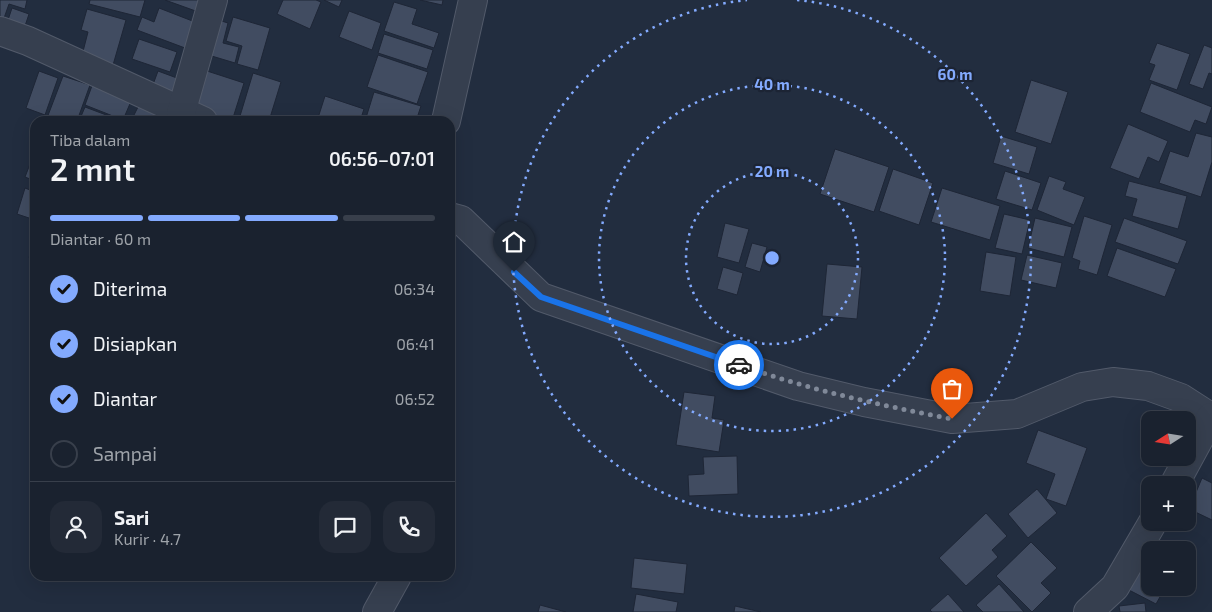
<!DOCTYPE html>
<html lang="id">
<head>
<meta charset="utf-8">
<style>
  body { margin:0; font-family:"Exo 2",sans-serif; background:#232a37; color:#f1f3f6; height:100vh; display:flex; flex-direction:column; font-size:19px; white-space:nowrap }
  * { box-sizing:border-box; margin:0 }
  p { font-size:16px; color:#9fa4aa }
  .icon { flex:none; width:28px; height:28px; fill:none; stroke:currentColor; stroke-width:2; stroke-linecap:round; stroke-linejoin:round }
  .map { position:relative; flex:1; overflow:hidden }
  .details { position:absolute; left:30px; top:116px; width:425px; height:465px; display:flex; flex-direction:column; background:#1a222f; border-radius:15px; box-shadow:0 5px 20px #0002,0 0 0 1px #383f4b }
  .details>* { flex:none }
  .needle { width:32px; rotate:258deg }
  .fabs { position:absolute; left:1141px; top:411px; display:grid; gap:10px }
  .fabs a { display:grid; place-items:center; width:55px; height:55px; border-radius:10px; background:#1a222f; box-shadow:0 5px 20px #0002,0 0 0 1px #383f4b; font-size:25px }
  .pin { position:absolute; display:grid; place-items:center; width:42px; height:42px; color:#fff; margin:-51px -21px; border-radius:50% 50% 50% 0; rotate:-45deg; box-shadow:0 0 5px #0007 }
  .pin .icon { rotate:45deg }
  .courier { position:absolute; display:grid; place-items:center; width:50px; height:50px; margin:-25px; border:4px solid #1a73e8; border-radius:50%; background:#fff; color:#222; box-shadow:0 1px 6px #0007 }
  .head em { font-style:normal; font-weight:600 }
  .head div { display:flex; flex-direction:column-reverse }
  .head { display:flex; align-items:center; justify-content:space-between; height:85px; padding:0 20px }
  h1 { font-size:32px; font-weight:600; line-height:38px }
  .bar { display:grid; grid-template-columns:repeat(4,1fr); gap:8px 5px; align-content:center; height:60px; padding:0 20px }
  .bar i { height:6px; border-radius:4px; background:#383f4b }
  .bar .active { background:#83aafe }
  .bar p { grid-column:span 4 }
  .line { display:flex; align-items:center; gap:12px; padding:0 20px; border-top:1px solid #383f4b }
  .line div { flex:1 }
  .round { display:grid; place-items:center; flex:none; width:52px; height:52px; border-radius:15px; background:#232a37 }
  ol { padding:0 20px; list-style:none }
  li { display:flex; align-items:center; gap:15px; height:55px }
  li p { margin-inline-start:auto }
  li .icon { padding:5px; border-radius:50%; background:#83aafe; color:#111; stroke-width:4 }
  li:last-child { color:#9fa4aa }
  li i { width:28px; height:28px; border:2px solid #383f4b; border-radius:50% }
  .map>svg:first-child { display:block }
  .building { fill:#414c61; stroke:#1e2636 }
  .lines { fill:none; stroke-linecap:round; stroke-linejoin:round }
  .minor-casing { stroke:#525a6a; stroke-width:30 }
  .minor { stroke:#363f4f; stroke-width:28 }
  .done { stroke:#808999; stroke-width:5; stroke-dasharray:0 9 }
  .route { stroke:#1a73e8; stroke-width:6 }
  .ring { fill:none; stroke:#83aafe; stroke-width:2.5; stroke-dasharray:2.5 5 }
  .centre { fill:#83aafe; stroke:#1c2434; stroke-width:2.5 }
  .ring-label { font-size:15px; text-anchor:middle; font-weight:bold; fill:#83aafe; stroke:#1c2434; stroke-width:4.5; stroke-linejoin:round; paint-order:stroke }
</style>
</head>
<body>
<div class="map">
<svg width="1212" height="612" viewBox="0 0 1212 612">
  <rect width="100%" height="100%" fill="#222d3f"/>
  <!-- building -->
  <g class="building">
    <polygon points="0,0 27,0 25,9 9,4 3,21 0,20"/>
    <polygon points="90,0 145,0 140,17 89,4"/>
    <polygon points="165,0 209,0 204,14"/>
    <polygon points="283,0 316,0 321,2 310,29 277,14"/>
    <polygon points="324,0 342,0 339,7"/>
    <polygon points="420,0 443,0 442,5"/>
    <polygon points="394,2 417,9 412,24 439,33 434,48 384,31"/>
    <polygon points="12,8 29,14 23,32 6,26"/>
    <polygon points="159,8 195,22 185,48 137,30 142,17 154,22"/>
    <polygon points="87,9 126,20 111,72 80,63 88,32 81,30"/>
    <polygon points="349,11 381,23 372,50 339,37"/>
    <polygon points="233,17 270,28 258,70 237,64 242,46 226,41"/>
    <polygon points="215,19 228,23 223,43 239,47 235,63 205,54"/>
    <polygon points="384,34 433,50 427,69 378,53"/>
    <polygon points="139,39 177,52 170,72 132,59"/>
    <polygon points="1157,43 1190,54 1177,90 1149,80 1155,65 1149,63"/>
    <polygon points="1204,45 1212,48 1212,74 1209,73 1203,89 1189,84"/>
    <polygon points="378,55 428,72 417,104 367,87"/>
    <polygon points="201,69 244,83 232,121 222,121 188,111"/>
    <polygon points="39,71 58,78 45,115 26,108"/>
    <polygon points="158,71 185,81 178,100 151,90"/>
    <polygon points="253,73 281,82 269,121 259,121 240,116"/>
    <polygon points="63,76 90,85 77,121 55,121 47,118"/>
    <polygon points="1031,80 1068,92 1051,144 1015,132"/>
    <polygon points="93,83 132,99 123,120 85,105"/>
    <polygon points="1151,83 1212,107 1206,124 1195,120 1190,132 1140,112"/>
    <polygon points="374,92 421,106 416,121 365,121"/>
    <polygon points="325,96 364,109 360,121 317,121"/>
    <polygon points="139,105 168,119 166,121 131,121"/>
    <polygon points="85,107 117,119 116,121 79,121"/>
    <polygon points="1128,124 1168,141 1159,162 1148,157 1139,179 1110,168"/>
    <polygon points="1196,133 1212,137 1212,162 1201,197 1159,183 1170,151 1188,157"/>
    <polygon points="1001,136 1037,147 1029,174 993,163"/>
    <polygon points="835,149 889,167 874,212 820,194"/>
    <polygon points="35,151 35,181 25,177"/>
    <polygon points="893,169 933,183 919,225 879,211"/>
    <polygon points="1005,171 1041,183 1032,210 996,199"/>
    <polygon points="1049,176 1066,182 1063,189 1085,197 1074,225 1037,210"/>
    <polygon points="1129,181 1187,196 1178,229 1132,216 1137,199 1125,196"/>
    <polygon points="25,188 35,192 35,220 17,214"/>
    <polygon points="942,188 1000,206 990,240 931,222"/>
    <polygon points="1004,214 1030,220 1022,254 995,248"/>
    <polygon points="1084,216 1112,225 1097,275 1078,269 1080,261 1072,258"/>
    <polygon points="1035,218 1072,227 1064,257 1028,248"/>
    <polygon points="1124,218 1187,241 1178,264 1115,242"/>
    <polygon points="725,223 749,229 739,263 717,257"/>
    <polygon points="35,234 35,260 29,258"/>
    <polygon points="752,243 767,247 760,272 745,267"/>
    <polygon points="1117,248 1176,269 1165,297 1107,276"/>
    <polygon points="986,252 1016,257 1010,296 980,291"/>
    <polygon points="1027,255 1062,263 1056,288 1021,280"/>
    <polygon points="827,264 862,267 857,319 822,316"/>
    <polygon points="723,267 743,273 737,295 717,289"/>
    <polygon points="684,392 715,396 712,418 724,420 719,452 676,445"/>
    <polygon points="1038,430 1087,448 1066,506 1046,499 1055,474 1026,463"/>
    <polygon points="737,456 738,494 689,496 688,475 704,474 703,457"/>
    <polygon points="1202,478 1212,483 1212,520 1189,509"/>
    <polygon points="1037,489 1057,513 1028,538 1008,514"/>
    <polygon points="986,513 1007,536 992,550 998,557 966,586 939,558"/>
    <polygon points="1031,542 1057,568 1041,583 1051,593 1032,612 996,576"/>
    <polygon points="1148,545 1158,550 1150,550 1150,588 1165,588 1156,604 1127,589"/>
    <polygon points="634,558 687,564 684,594 631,588"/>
    <polygon points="999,584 1024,612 983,612 976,605"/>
    <polygon points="636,594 678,602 676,612 633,612"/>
    <polygon points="948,594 964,612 932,612 930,610"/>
    <polygon points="1145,603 1146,612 1120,612 1119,606"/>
    <polygon points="540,605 566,612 538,612"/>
    <polygon points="735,606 761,612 734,612"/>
  </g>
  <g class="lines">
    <!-- minor casing -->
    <g class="minor-casing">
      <g id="minor">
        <polyline points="0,31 28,41 203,121"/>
        <polyline points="181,113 213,0"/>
        <polyline points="446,121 473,0"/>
        <polyline points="450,217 461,220 541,297 798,386 864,402 952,419 1017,414 1082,387 1113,382 1148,386 1181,398 1212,418"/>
        <polyline points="1174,485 1211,417"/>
        <polyline points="377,612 397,576"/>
        <polyline points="1088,612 1115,587 1153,522"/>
      </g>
    </g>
    <!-- minor -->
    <use href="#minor" class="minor"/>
  </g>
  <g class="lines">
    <!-- done -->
    <path class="done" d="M739 365C810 390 879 405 952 419"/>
    <!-- route -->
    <polyline class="route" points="514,272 541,297 739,365"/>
  </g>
  <!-- distance rings -->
  <g class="ring">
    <circle cx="772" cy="258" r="86"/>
    <circle cx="772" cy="258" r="173"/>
    <path d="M797 0A259 259 0 1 1 747 0"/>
  </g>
  <circle cx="772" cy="258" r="8" class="centre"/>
  <g class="ring-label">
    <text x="955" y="80">60 m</text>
    <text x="772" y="90">40 m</text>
    <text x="772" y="177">20 m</text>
  </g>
</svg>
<div class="fabs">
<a><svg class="needle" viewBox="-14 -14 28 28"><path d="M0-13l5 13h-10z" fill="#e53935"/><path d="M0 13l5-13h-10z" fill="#9fa4aa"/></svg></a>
<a>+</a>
<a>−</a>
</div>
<div class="pin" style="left:952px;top:419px;background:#ea580c"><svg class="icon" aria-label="bag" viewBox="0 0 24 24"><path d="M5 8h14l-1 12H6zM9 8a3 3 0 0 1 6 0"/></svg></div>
<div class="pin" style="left:514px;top:272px;background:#1f2937"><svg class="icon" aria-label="home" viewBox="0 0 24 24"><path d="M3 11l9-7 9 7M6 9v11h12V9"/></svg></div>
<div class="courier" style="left:739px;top:365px"><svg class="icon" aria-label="car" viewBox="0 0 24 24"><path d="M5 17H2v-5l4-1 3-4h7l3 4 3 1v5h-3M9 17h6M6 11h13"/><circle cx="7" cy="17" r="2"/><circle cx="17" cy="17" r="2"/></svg></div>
<section class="details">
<div class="head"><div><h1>2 mnt</h1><p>Tiba dalam</p></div><em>06:56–07:01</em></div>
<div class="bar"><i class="active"></i><i class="active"></i><i class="active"></i><i></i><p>Diantar · 60 m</p></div>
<ol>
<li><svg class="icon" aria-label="check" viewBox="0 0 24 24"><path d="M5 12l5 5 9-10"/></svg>Diterima<p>06:34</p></li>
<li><svg class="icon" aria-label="check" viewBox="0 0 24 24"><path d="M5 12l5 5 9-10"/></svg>Disiapkan<p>06:41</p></li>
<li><svg class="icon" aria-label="check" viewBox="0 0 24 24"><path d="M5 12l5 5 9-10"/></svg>Diantar<p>06:52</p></li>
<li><i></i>Sampai</li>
</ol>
<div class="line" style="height:90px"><a class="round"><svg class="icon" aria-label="person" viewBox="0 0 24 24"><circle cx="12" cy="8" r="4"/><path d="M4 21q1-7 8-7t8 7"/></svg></a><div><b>Sari</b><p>Kurir · 4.7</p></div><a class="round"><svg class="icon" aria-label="chat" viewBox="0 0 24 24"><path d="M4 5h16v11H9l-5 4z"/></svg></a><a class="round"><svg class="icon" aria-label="phone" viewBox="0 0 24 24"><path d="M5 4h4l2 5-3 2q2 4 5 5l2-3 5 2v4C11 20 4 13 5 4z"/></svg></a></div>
</section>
</div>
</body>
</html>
